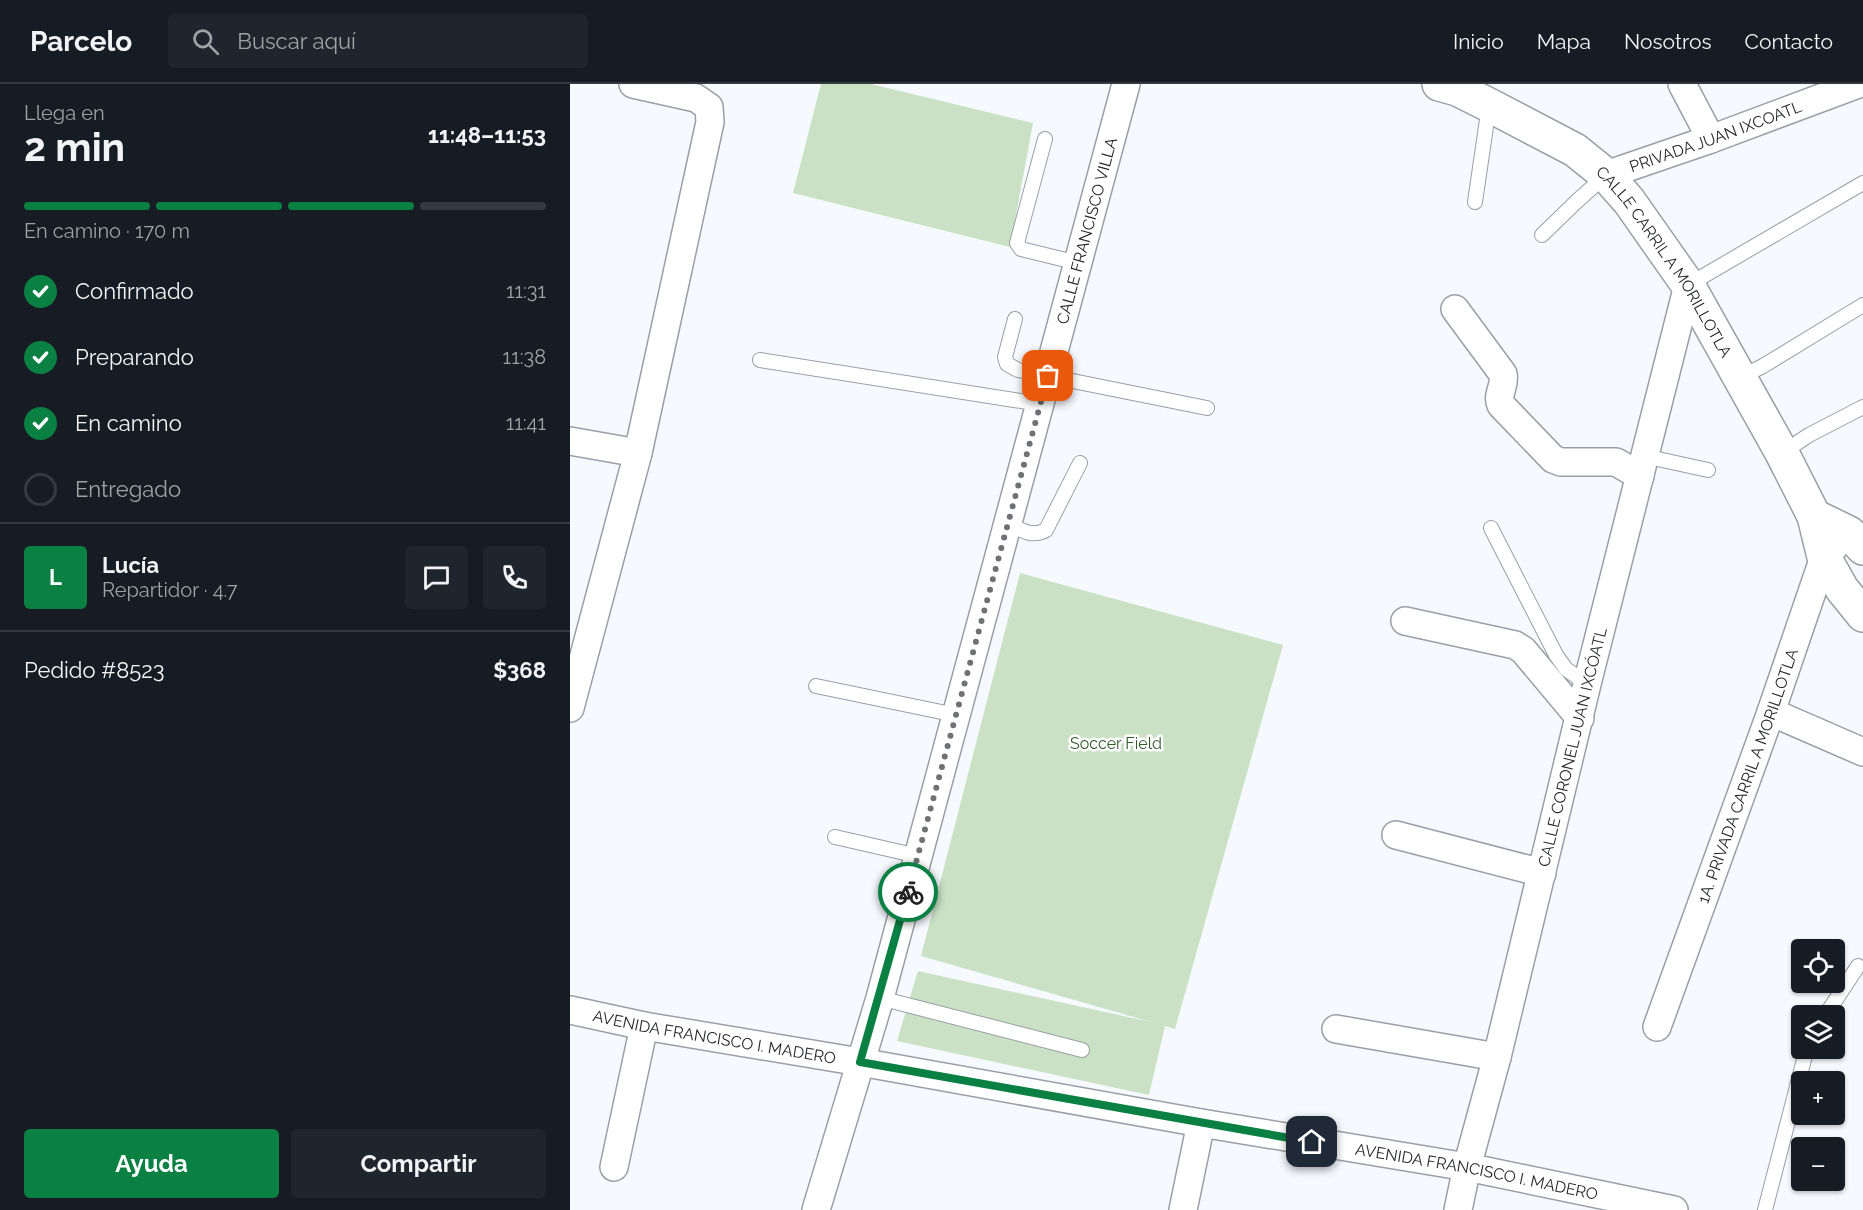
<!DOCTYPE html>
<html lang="es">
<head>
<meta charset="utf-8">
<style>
  body { margin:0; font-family:Raleway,sans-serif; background:#20242c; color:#f1f3f6; height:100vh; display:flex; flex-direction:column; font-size:22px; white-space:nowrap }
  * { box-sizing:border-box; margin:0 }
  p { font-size:20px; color:#9ea1a6 }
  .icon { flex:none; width:33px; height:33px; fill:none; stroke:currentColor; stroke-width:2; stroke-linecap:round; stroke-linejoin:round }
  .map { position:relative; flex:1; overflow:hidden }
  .sheet { display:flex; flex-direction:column; background:#171b24; width:570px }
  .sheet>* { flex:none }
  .tools { position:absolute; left:1221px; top:855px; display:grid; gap:12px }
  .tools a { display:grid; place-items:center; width:54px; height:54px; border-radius:6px; background:#171b24; box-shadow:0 2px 4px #0004; font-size:30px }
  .pin { position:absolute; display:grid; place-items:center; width:51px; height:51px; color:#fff; margin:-26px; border-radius:12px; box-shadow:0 3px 9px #0006 }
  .courier { position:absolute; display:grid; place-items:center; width:60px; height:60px; margin:-30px; border:4px solid #0b8043; border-radius:50%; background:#fff; color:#222; box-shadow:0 2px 8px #0007 }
  .summary em { font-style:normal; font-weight:700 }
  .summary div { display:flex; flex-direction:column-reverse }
  .summary { display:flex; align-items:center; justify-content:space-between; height:102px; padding:0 24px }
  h1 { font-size:39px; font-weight:700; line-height:45px }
  .bar { display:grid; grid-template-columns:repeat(4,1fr); gap:9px 6px; align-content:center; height:72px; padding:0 24px }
  .bar i { height:8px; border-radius:4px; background:#363941 }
  .bar .current { background:#0b8043 }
  .bar p { grid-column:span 4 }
  .line { display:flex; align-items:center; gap:15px; padding:0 24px; border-top:2px solid #363941 }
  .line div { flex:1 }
  .round { display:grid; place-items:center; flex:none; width:63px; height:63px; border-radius:6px; background:#20242c }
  ol { padding:0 24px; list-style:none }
  li { display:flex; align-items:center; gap:18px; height:66px }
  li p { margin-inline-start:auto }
  li .icon { padding:6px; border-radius:50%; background:#0b8043; color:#fff; stroke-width:4 }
  li:last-child { color:#9ea1a6 }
  li i { width:33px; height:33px; border:3px solid #363941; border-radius:50% }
  .cta { display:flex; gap:12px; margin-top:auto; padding:12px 24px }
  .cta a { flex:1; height:69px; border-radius:6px; background:#0b8043; color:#fff; font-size:24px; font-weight:700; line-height:69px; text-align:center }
  .cta a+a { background:#20242c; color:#f1f3f6 }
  header { display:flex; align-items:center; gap:36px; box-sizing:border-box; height:84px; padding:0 30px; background:#171b24; border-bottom:2px solid #363941 }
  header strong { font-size:28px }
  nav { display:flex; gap:33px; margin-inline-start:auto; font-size:21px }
  .search { width:420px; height:54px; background:#20242c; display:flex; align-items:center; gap:15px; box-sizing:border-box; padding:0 21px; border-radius:6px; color:#9ea1a6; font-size:22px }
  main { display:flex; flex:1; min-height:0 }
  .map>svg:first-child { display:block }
  .green { fill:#cae1c6 }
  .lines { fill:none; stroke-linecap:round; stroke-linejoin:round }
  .lane-casing { stroke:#9a9fa6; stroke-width:16 }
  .street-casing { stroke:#9a9fa6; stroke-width:30 }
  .secondary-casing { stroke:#9a9fa6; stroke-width:36 }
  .lane { stroke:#fff; stroke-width:14 }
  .street { stroke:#fff; stroke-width:27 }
  .secondary { stroke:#fff; stroke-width:33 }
  .done { stroke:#6f7175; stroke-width:6; stroke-dasharray:0 10.8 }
  .route { stroke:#0b8043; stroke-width:8 }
  .labels { text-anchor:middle; stroke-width:5; stroke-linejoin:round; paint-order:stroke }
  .street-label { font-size:16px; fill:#26282b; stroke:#fff }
  .park-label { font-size:16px; fill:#315c29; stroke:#fff }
</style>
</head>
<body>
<header>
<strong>Parcelo</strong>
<div class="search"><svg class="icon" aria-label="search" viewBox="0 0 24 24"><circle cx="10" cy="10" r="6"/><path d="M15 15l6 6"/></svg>Buscar aquí</div>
<nav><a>Inicio</a><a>Mapa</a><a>Nosotros</a><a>Contacto</a></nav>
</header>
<main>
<section class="sheet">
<div class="summary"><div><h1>2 min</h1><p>Llega en</p></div><em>11:48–11:53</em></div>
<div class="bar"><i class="current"></i><i class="current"></i><i class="current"></i><i></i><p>En camino · 170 m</p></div>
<ol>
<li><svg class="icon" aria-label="check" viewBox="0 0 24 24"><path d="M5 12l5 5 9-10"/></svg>Confirmado<p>11:31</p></li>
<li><svg class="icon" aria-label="check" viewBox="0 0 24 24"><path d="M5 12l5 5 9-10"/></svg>Preparando<p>11:38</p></li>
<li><svg class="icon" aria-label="check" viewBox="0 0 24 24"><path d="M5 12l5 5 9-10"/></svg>En camino<p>11:41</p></li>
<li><i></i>Entregado</li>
</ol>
<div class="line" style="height:108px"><b class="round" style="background:#0b8043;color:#fff">L</b><div><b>Lucía</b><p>Repartidor · 4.7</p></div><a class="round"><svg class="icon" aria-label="chat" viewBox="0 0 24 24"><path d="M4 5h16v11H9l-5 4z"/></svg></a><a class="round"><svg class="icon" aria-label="phone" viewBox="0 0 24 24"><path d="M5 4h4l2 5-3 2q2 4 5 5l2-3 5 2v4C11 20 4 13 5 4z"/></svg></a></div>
<div class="line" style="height:78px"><div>Pedido #8523</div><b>$368</b></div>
<div class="cta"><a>Ayuda</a><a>Compartir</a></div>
</section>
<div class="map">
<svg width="1293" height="1126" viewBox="0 0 1293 1126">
  <rect width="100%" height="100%" fill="#f6f9fe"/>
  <!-- green -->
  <g class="green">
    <polygon points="251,0 301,0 463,39 440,163 223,109"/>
    <polygon points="450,489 713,561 605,945 595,942 579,1011 327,957 348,887 581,938 351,872"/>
  </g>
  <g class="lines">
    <!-- lane casing -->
    <g class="lane-casing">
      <g id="lane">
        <polyline points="475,55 447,159 451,165 508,179"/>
        <polyline points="905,118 919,22"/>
        <polyline points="972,151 1006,118 1036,91"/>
        <polyline points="1118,201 1293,99"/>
        <polyline points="445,235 435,273 437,280 448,286 637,324"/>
        <polyline points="190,276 470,320"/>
        <polyline points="1169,294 1193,282 1293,221"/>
        <polyline points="1212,369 1239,351 1293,323"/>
        <polyline points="1074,372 1138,386"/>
        <path d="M438 439C451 446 462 454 476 446L510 379"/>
        <polyline points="921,444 986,571 996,585 1017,600"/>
        <polyline points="246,602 386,631"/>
        <polyline points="265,753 348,772"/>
        <polyline points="310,914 512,966"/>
        <polyline points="1255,932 1288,882"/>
        <polyline points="1195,1126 1237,964"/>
      </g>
    </g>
    <!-- street casing -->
    <g class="street-casing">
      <g id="street">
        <polyline points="1112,0 1141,55"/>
        <path id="s1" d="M1036 91 1141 55 1288 0"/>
        <path d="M885 225 933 290C936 302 926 310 931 321L983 375 991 378H1046L1070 392"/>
        <polyline points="0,357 68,369"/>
        <polyline points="835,537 945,561 953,566 1010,634"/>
        <polyline points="0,624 68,369 140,38 139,23 126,14 63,0"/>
        <polyline points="1201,628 1293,668"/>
        <polyline points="826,751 972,789"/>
        <path id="s2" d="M0 926 74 942 290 978 631 1039 897 1083 1104 1126"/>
        <path id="s3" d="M1087 943 1201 628 1254 473 1265 462"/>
        <polyline points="766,945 927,973"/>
        <polyline points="44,1083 74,942"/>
        <path id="s4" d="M246 1126 310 914 556 0"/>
        <polyline points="613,1126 631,1039"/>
        <path id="s5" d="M888 1126 897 1083 927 973 1017 600 1118 201"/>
      </g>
    </g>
    <!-- secondary casing -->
    <g class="secondary-casing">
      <g id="secondary">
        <path id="s6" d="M869 0 887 5 919 21 1005 66 1036 91 1059 117 1118 201 1212 369 1244 432 1254 473 1272 505 1293 531"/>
        <polyline points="1244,432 1279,449 1293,464"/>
      </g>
    </g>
    <!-- lane -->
    <use href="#lane" class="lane"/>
    <!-- street -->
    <use href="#street" class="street"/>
    <!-- secondary -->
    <use href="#secondary" class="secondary"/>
  </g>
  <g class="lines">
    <!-- done -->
    <polyline class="done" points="338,808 478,292"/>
    <!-- route -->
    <polyline class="route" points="338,808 290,978 742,1058"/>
  </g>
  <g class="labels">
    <!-- street labels -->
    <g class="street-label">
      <text dy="6" stroke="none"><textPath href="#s1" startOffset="116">PRIVADA JUAN IXCOATL</textPath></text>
      <text dy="6" stroke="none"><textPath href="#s4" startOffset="1016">CALLE FRANCISCO VILLA</textPath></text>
      <text dy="6" stroke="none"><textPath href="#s6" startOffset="296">CALLE CARRIL A MORILLOTLA</textPath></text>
      <text dy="6" stroke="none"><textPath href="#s5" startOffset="477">CALLE CORONEL JUAN IXCÓATL</textPath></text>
      <text dy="6" stroke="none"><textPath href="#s3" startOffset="267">1A. PRIVADA CARRIL A MORILLOTLA</textPath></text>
      <text dy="6" stroke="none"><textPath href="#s2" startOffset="147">AVENIDA FRANCISCO I. MADERO</textPath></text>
      <text dy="6" stroke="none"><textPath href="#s2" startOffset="921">AVENIDA FRANCISCO I. MADERO</textPath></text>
    </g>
    <!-- park labels -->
    <g class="park-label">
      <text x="546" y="665">Soccer Field</text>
    </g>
  </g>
</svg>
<div class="tools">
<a><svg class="icon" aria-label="locate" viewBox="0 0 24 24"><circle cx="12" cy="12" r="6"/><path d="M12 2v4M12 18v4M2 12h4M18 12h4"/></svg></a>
<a><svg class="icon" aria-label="layers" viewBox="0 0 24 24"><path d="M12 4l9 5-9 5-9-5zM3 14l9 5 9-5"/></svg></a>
<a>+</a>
<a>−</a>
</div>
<div class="pin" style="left:478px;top:292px;background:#ea580c"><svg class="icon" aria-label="bag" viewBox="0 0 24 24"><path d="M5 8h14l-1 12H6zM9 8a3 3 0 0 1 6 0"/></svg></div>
<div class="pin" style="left:742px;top:1058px;background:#1f2937"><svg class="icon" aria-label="home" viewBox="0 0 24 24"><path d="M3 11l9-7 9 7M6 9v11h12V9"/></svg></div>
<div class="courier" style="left:338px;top:808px"><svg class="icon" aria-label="bike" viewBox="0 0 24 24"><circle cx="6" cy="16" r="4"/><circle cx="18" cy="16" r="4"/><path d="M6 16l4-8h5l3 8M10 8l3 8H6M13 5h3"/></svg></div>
</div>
</main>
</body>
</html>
